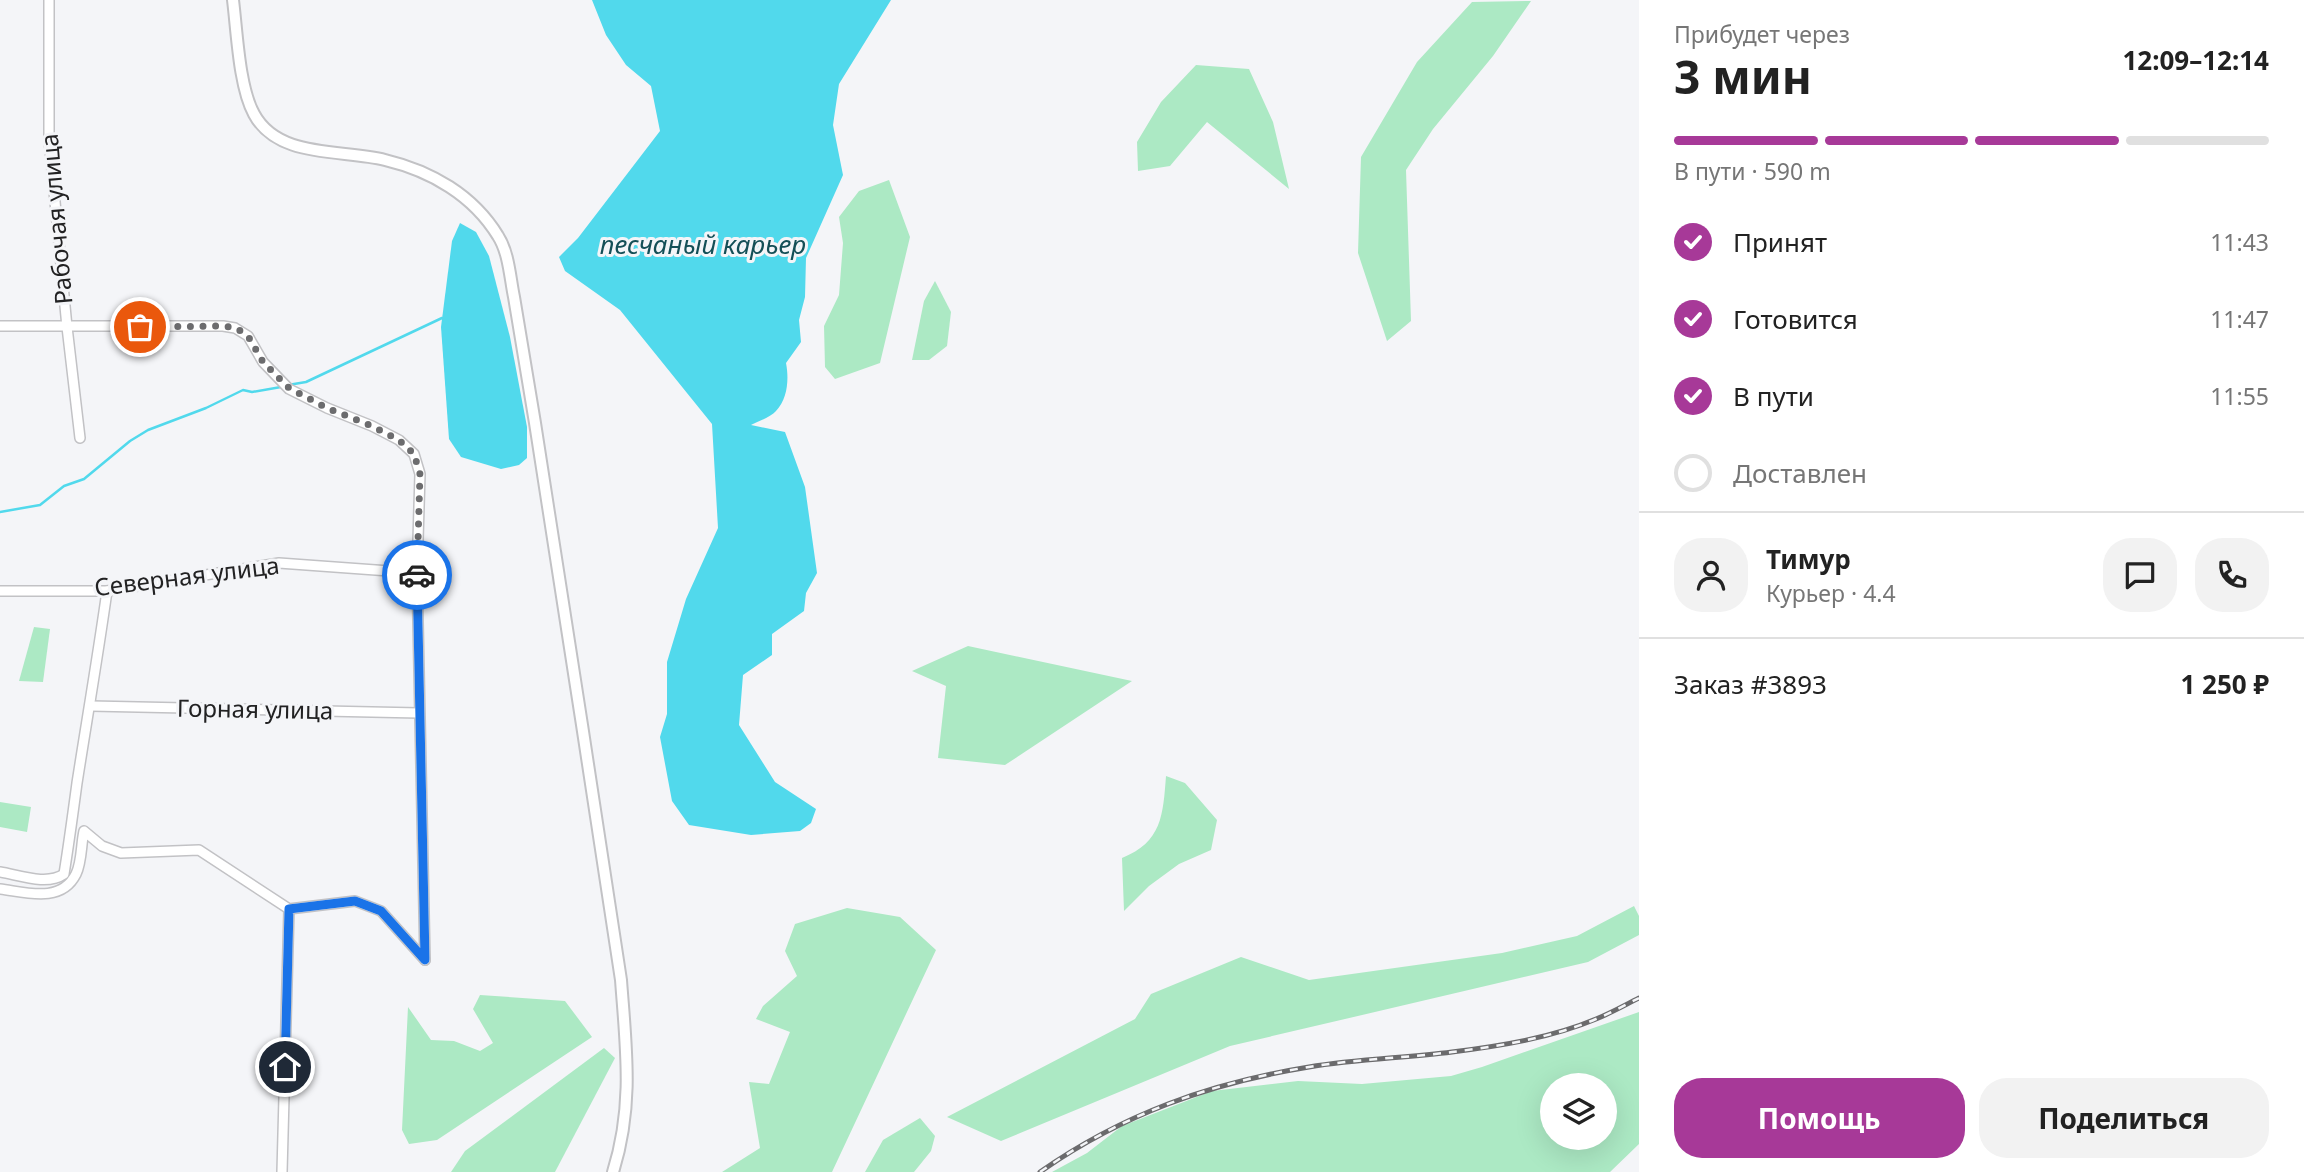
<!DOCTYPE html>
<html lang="ru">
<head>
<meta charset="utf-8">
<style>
  body { margin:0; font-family:"Noto Sans",sans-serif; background:#f2f2f2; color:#222; height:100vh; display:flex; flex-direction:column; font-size:26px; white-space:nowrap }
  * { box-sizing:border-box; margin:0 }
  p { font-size:23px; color:#767676 }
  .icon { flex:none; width:38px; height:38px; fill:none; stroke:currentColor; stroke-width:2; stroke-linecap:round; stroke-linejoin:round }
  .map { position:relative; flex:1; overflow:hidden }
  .side { display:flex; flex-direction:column; background:#fff; width:665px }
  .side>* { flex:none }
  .controls { position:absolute; left:1540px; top:1073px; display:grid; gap:14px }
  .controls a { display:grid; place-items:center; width:77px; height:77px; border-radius:50%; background:#fff; box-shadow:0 7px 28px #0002; font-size:35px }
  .pin { position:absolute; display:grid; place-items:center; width:60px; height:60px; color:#fff; margin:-30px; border:4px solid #fff; border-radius:50%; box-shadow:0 2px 7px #0007 }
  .courier { position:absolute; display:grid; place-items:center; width:70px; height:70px; margin:-35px; border:5px solid #1a73e8; border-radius:50%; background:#fff; color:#222; box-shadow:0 2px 9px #0007 }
  .overview em { font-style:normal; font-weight:700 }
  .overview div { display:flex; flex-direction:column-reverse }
  .overview { display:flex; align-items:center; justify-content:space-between; height:119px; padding:0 35px }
  h1 { font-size:46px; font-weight:700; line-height:52px }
  .bar { display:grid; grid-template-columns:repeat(4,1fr); gap:10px 7px; align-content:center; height:84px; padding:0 35px }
  .bar i { height:9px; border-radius:5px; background:#e0e0e0 }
  .bar .active { background:#a73998 }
  .bar p { grid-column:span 4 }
  .line { display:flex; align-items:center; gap:18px; padding:0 35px; border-top:2px solid #e0e0e0 }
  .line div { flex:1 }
  .round { display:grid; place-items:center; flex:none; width:74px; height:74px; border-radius:28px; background:#f2f2f2 }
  ol { padding:0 35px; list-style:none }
  li { display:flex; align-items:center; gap:21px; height:77px }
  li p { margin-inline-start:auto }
  li .icon { padding:7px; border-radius:50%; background:#a73998; color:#fff; stroke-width:4 }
  li:last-child { color:#767676 }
  li i { width:38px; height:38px; border:4px solid #e0e0e0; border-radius:50% }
  .action { display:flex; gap:14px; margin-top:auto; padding:14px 35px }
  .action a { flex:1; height:80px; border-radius:28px; background:#a73998; color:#fff; font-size:28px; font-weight:700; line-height:80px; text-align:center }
  .action a+a { background:#f2f2f2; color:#222 }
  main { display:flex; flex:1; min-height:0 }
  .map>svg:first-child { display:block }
  .green { fill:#ace9c4; fill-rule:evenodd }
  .water { fill:#51d9ec }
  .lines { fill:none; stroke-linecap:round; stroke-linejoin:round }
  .stream { stroke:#51d9ec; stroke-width:2.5 }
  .minor-casing { stroke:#c2c2c5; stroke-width:12 }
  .tertiary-casing { stroke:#c2c2c5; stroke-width:14 }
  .minor { stroke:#fff; stroke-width:9 }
  .tertiary { stroke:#fff; stroke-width:10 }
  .rail-casing { stroke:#6b6b6d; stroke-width:5 }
  .rail { stroke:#f4f5f8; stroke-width:2.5; stroke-dasharray:8; stroke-linecap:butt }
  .done { stroke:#6c6c6e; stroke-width:7; stroke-dasharray:0 12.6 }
  .route { stroke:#1a73e8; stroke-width:9 }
  .labels { text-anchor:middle; stroke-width:6; stroke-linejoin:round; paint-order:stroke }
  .street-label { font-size:24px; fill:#222223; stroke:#f4f5f8 }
  .water-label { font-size:26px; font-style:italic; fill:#144f57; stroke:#f4f5f8 }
</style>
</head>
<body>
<main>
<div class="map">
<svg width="1639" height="1172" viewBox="0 0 1639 1172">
  <rect width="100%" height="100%" fill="#f4f5f8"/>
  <!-- green -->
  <g class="green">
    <polygon points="1531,1 1493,56 1433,129 1406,170 1411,321 1387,341 1358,253 1361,157 1417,62 1472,2"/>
    <polygon points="1196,65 1249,69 1273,122 1289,189 1207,122 1170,166 1138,171 1137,142 1161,102"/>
    <polygon points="889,180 910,237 880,363 835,379 825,367 824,326 839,295 843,243 839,217 859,191"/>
    <polygon points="935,281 951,312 947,346 929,360 912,360 924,301"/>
    <polygon points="34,627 50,629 43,682 19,681"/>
    <polygon points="968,646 1132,681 1005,765 938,758 946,686 912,671"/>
    <path d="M1166 776 1185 783 1217 820 1211 850 1179 864 1149 886 1124 911 1122 858C1162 842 1163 815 1166 776Z"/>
    <polygon points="0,802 31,807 27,832 0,827"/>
    <polygon points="1634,906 1639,916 1639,935 1588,962 1230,1046 1001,1141 947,1117 1135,1019 1151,994 1241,957 1309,980 1502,953 1577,936"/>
    <polygon points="847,908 900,917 936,950 832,1172 722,1172 760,1148 749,1082 769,1084 790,1032 756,1019 763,1006 797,976 785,951 795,924"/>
    <polygon points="480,995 565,1001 592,1037 437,1140 409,1144 402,1130 408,1007 431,1040 454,1041 480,1051 493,1043 473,1009"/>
    <path d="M1639 1012V1144L1610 1172H1052L1087 1153 1122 1126 1212 1091 1298 1081 1362 1084 1451 1076 1482 1067ZM1552 1085H1605V1138H1552Z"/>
    <polygon points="604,1048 615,1058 555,1172 451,1172 465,1151"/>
    <polygon points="920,1118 935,1136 931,1151 914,1172 865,1172 883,1140"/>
  </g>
  <!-- water -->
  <g class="water">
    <path d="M592 0H891L839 84 833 125 843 175 806 258 805 297 799 320 801 342 786 363C789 378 788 399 776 411 771 417 759 421 751 425L785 432 805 487 817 573 806 593 804 611 772 634V655L743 675 739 725 775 782 816 809 811 823 800 831 751 835 689 825 672 801 660 737 667 714V662L686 599 718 528 712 424 620 310 565 271 559 257 578 238 660 131 651 86 626 65 606 35Z"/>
    <polygon points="460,223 476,232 489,256 510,337 527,427 527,458 519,465 501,469 461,457 449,439 441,327 452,241"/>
  </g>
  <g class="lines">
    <!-- stream -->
    <g class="stream">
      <polyline points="288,385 306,382 442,318"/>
      <polyline points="0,512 40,505 64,486 84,479 130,441 148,430 206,408 243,390 252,392 281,387"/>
    </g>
    <!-- minor casing -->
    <g class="minor-casing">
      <g id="minor">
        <polyline points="49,0 49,139 67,327 80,438"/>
        <polyline points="0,326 223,326 235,328 248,336 263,362 289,389 327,408 372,426 399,440 414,454 420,474 417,573 425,960"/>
        <polyline points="0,591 107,591 279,563 417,573"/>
        <polyline points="91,706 419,713"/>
        <path d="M0 872C19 875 47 886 64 874 69 843 73 813 77 783 87 719 98 655 107 591"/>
        <path d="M0 889C25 892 61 904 76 874 82 862 81 844 84 831L102 846 121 853 199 850 289 909 355 901 381 911 425 960"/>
        <polyline points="282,1172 289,909"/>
      </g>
    </g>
    <!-- tertiary casing -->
    <g class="tertiary-casing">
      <path id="tertiary" d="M233 0C237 32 239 87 254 114 278 159 342 149 385 160 431 171 473 195 498 236 509 253 510 278 514 297 521 339 528 381 535 423 564 609 593 794 621 980 626 1048 634 1105 613 1172"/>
    </g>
    <!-- minor -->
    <use href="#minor" class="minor"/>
    <!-- tertiary -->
    <use href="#tertiary" class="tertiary"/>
    <!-- rail casing -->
    <g class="rail-casing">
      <path id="rail" d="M1040 1172C1123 1114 1210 1083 1309 1067 1356 1059 1405 1058 1452 1052 1500 1046 1551 1038 1596 1019 1611 1013 1625 1005 1639 998"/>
    </g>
    <!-- rail -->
    <use href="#rail" class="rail"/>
  </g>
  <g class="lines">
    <!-- done -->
    <polyline class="done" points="140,327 223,326 236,328 248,336 263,362 289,388 327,408 372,426 399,440 414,454 420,474 417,575"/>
    <!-- route -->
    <polyline class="route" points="285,1067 289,909 355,901 381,911 425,960 417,575"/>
  </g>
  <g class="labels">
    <!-- street labels -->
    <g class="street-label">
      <text transform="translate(57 219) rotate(-95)" y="8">Рабочая улица</text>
      <text transform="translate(187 577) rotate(-7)" y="8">Северная улица</text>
      <text transform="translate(255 710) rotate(1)" y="8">Горная улица</text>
    </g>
    <!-- water labels -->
    <g class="water-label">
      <text x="703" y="254">песчаный карьер</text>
    </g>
  </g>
</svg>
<div class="controls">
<a><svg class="icon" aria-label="layers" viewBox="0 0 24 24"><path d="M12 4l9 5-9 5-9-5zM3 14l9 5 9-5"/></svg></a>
</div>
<div class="pin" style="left:140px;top:327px;background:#ea580c"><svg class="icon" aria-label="bag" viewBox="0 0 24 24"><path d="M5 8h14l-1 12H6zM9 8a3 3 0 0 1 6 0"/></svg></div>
<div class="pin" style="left:285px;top:1067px;background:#1f2937"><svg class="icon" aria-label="home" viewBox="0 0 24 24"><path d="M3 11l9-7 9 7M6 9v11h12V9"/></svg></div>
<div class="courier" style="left:417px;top:575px"><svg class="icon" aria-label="car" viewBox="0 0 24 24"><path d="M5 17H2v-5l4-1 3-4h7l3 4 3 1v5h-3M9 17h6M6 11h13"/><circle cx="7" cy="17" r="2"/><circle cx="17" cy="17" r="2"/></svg></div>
</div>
<section class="side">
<div class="overview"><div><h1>3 мин</h1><p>Прибудет через</p></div><em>12:09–12:14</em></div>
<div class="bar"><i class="active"></i><i class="active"></i><i class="active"></i><i></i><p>В пути · 590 m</p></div>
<ol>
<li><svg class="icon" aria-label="check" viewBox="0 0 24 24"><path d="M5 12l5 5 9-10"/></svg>Принят<p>11:43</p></li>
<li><svg class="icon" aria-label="check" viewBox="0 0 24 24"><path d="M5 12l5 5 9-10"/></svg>Готовится<p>11:47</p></li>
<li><svg class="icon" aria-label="check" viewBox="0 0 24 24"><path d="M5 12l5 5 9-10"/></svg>В пути<p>11:55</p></li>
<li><i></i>Доставлен</li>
</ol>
<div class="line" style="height:126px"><a class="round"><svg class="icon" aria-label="person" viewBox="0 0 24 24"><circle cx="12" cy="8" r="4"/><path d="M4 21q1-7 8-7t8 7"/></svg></a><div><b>Тимур</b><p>Курьер · 4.4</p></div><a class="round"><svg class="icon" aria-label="chat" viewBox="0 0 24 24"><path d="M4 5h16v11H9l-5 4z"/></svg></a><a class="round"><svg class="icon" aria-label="phone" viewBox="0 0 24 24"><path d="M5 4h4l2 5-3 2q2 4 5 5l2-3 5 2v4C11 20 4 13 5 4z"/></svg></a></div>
<div class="line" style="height:91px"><div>Заказ #3893</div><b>1 250 ₽</b></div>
<div class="action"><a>Помощь</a><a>Поделиться</a></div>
</section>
</main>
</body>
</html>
